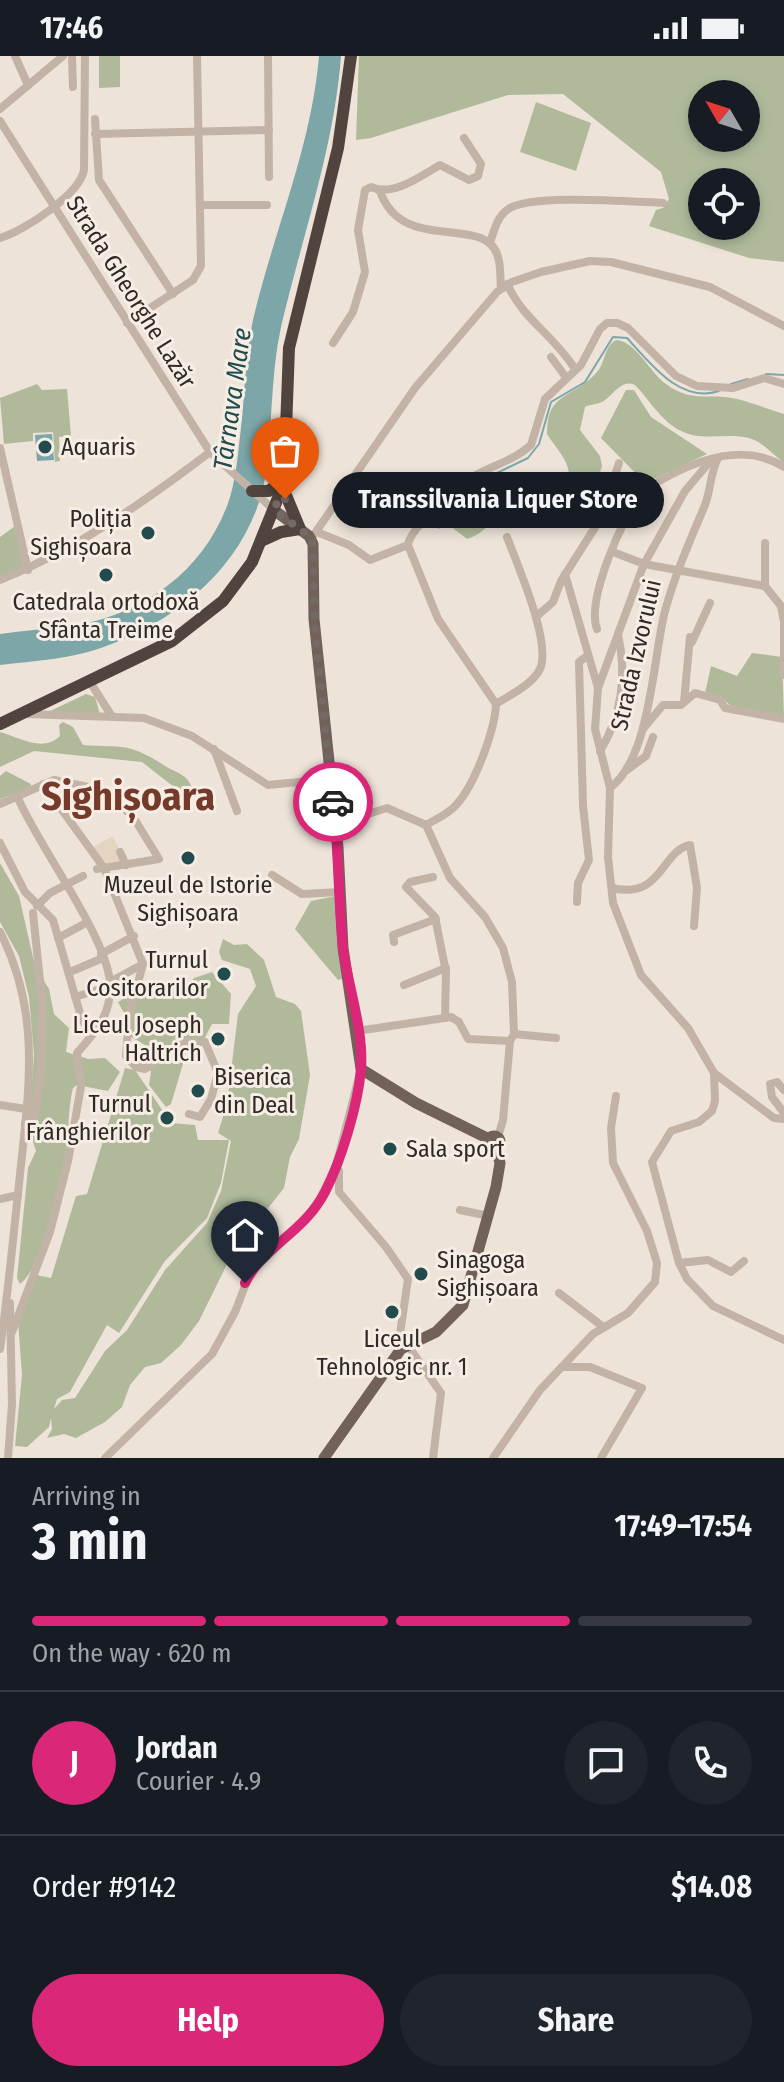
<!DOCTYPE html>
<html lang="en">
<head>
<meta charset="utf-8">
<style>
  body { margin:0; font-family:"Fira Sans Condensed",sans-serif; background:#20242c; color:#f1f3f6; height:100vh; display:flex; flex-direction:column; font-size:30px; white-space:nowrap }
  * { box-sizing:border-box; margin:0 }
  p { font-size:26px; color:#9ea1a6 }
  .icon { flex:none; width:44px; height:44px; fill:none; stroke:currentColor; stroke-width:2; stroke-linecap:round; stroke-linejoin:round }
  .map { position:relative; height:1402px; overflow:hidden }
  .sheet { display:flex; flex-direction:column; background:#171b24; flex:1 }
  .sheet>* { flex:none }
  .needle { width:52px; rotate:309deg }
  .controls { position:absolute; left:688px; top:24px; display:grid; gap:16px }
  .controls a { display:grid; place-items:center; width:72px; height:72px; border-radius:50%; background:#171b24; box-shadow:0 4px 12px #0003; font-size:40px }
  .pin { position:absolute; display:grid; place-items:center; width:68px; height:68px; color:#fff; margin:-82px -34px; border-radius:50% 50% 50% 0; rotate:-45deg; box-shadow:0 0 8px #0007 }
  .pin .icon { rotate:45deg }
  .courier { position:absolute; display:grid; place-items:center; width:80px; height:80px; margin:-40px; border:6px solid #db2777; border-radius:50%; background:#fff; color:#222; box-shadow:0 2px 10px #0007 }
  .bubble { position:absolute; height:56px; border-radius:28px; background:#171b24; box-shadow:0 4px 12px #0003; font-size:26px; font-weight:700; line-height:56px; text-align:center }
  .headline em { font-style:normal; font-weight:700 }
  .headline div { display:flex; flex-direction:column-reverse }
  .headline { display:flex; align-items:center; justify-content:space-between; height:136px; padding:0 32px }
  h1 { font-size:52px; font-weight:700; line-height:60px }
  .bar { display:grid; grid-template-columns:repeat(4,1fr); gap:12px 8px; align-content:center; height:96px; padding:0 32px }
  .bar i { height:10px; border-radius:6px; background:#363941 }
  .bar .on { background:#db2777 }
  .bar p { grid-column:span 4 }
  .line { display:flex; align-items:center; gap:20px; padding:0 32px; border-top:2px solid #363941 }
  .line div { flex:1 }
  .round { display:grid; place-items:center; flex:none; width:84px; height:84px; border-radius:42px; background:#20242c }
  .primary-button { display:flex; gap:16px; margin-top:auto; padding:16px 32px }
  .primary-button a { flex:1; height:92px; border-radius:48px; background:#db2777; color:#fff; font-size:32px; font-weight:700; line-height:92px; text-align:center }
  .primary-button a+a { background:#20242c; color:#f1f3f6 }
  .status { display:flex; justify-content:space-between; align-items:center; height:56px; padding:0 40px; background:#171b24; direction:ltr }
  .status svg { height:22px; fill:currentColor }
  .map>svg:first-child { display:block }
  .green { fill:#b0ba9b; fill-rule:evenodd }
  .plaza { fill:#e4d4c2 }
  .water { fill:#7ca6a7 }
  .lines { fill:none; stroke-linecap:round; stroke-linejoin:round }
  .stream { stroke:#7ca6a7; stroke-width:2 }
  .minor { stroke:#c3b3a7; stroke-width:8 }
  .major { stroke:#716159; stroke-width:11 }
  .highway { stroke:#51443e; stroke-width:12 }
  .done { stroke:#736a65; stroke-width:8; stroke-dasharray:0 14.4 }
  .route { stroke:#db2777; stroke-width:10 }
  .poi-dot { fill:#214b4d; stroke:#f6ede4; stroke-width:3 }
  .labels { text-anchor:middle; stroke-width:6; stroke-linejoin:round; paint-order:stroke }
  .street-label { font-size:24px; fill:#312926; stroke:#f6ede4 }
  .poi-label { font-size:24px; fill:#312926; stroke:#f6ede4; text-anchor:start }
  .water-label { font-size:26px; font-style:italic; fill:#214b4d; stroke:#f6ede4 }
  .town-label { font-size:40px; font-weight:bold; fill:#763a2a; stroke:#f6ede4 }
</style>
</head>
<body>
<div class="status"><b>17:46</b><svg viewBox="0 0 49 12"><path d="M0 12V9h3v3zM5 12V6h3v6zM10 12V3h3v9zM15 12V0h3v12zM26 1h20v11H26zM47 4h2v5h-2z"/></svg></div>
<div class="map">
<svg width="784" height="1402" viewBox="0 0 784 1402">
  <rect width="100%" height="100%" fill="#ede3d9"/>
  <!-- green -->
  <g class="green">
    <polygon points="99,0 120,0 120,31 99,32"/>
    <path d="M359 0H784V206L749 202 649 170 656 154 663 152 669 143 661 116 563 38 508 39 371 82 356 84ZM702 38H746V82H702ZM702 126H746V170H702Z"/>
    <polygon points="536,46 591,67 576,115 520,96"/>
    <path d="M616 284C636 285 650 317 666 328 693 348 709 336 737 343 753 347 768 353 784 358V407C772 398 763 386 749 382 726 376 703 386 681 375 658 364 642 332 633 328 620 324 612 341 602 346 595 349 590 348 585 351L580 374 600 400 602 410 586 462 578 470 568 471 547 455 522 445C495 451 493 475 467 483L449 469 438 473 437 468C467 432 492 416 539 424L550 439 557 440C583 416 560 399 547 378 547 368 548 355 556 347 564 338 584 331 597 316 606 306 603 292 616 284Z"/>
    <polygon points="37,328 42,334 67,333 71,380 59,381 60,405 55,406 53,376 33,377 33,385 4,388 0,342"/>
    <polygon points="626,334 634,334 651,361 707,398 645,427 601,382"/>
    <polygon points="18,468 28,514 0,522 0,481"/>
    <polygon points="752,597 782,601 784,661 733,651 721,642 705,637 711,610 737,620"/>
    <polygon points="86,638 95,641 100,658 44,658"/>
    <path d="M63 666 73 671 83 689C127 692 127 686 167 711 179 718 189 719 193 735L183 738 142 706 34 695 0 711V676C19 681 42 697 60 680L59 669Z"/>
    <polygon points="6,715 31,728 30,732 0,743 0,720"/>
    <path d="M0 807 19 840 35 910 49 933 54 958 69 972 66 996 88 1003 105 1002 120 1016 108 1035 77 1029 73 1032C68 1052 69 1073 66 1094 63 1124 43 1211 20 1228L17 1222 28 1112 36 1095 29 1073 34 998 29 941 19 900 0 866Z"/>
    <polygon points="336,840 342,923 338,924 295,873 311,845"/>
    <polygon points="223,883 234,889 247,888 264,904 276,941 295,948 301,955 310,1019 299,1083 290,1101 284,1132 233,1196 199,1265 181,1289 161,1307 145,1311 130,1329 122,1351 105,1366 76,1382 64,1378 47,1382 52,1373 51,1362 49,1371 27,1391 15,1390 22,1319 18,1265 36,1219 51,1222 76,1140 87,1138 125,1012 135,1014 171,1067 195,1069 198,1084 229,1084 221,1127 207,1162 165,1205 119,1277 107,1269 70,1336 57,1343 54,1353 62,1344 75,1342 105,1295 127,1274 165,1214 207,1167 221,1135 231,1085 218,1077 227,1048 238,958 256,930 250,913 222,904 219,896"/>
    <polygon points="212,916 231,938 229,968 212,968 201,989 187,994 171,1048 166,1051 149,1029 151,1015 139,1011 130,1000 133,996 139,997 145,989 131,981 131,970 118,946 140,933 150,941 165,934 184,933 194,922"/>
  </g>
  <!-- plaza -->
  <polygon class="plaza" points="113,780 126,809 104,812 90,793"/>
  <!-- water -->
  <g class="water">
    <path d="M319 0H341C334 93 302 181 281 271 270 321 273 372 265 422 250 506 179 565 101 592 69 603 34 605 0 609V578C26 574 52 573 78 569 146 556 202 515 227 450 236 427 238 396 241 372 245 336 245 300 253 264 274 174 311 93 319 0Z"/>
    <polygon points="52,378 54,404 37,405 35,379"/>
  </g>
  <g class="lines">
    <!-- stream -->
    <g class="stream">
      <polyline points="766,318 784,319"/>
      <polyline points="731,328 748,323"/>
      <path d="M421 472 474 428 528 402 539 388 551 346 585 326 613 281 627 282C650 307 680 348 719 335"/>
    </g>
    <!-- minor -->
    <g class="minor">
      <polyline points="15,0 28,29"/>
      <polyline points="72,0 73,31"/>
      <polyline points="268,0 269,121"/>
      <polyline points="0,53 63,0"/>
      <polyline points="95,63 99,124 173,238"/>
      <polyline points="0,65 210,396 274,454"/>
      <polyline points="95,78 269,74"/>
      <path d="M380 135C402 200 486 156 498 201 501 210 500 222 501 232"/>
      <polyline points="202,149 267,149"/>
      <path d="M0 182C24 175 80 138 84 114L85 0"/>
      <path d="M490 187C494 175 497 161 507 154 527 137 633 146 663 147"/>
      <path d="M507 228C525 266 553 278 575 313"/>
      <polyline points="127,267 193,224 201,210 197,0"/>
      <path d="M333 287 353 256 365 216 358 174 365 134 371 131C393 141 421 120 440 109L469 124 478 120 481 108 464 82"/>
      <polyline points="551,301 565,320"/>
      <polyline points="0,392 28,514"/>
      <polyline points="712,403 685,435 644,508 598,632 595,673 610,732 608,801 613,847 641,919 688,972 714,1017 715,1045 712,1055 699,1066 671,1075 652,1106 679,1207 687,1223 713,1250 784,1284"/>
      <polyline points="317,476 349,489 370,504 408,489"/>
      <polyline points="311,483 415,332 497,236 512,226 541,216 590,205 611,206 710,231 784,270"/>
      <polyline points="765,487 765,530"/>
      <path d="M408 489C410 471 460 429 476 419 494 409 516 403 531 389L545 343 581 309 600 273 607 267H617L628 272 676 320 697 330 733 332 764 322 784 328"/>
      <polyline points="408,489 438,563 496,648"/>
      <polyline points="613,496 644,508 765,530"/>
      <polyline points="565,518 598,632"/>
      <path d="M0 524C77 493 143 447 210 396"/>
      <polyline points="765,530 781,550 784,566"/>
      <polyline points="537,560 553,546 561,525 601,462 619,407"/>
      <polyline points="784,568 784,619"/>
      <path d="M597 573C586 544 623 460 642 436 647 430 656 427 663 423 699 403 745 386 784 411"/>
      <polyline points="692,586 710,547"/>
      <polyline points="90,626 111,659"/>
      <polyline points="684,646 690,581"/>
      <path d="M496 648C510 639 533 628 540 613 552 587 517 508 507 481"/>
      <polyline points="25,658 144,662 192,680 268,729 330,723"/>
      <polyline points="643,673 663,649 681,649 695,637 720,644 725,652 784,663"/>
      <polyline points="214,693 237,755"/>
      <path d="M600 695C622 659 627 619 618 578"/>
      <polyline points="627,714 646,700 653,681"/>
      <polyline points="43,728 104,812 143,908"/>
      <path d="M610 732C650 702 653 605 664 559 674 520 690 485 705 449 711 433 710 418 718 402"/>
      <polyline points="0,748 54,724 98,733 132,759 159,803 97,813"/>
      <polyline points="336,768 387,752 426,769"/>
      <polyline points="426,769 450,822 485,861 503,892 512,926 514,978 510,985 503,1064 498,1081"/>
      <path d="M426 769C436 763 449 758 457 748 475 728 495 674 496 648"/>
      <polyline points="0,787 25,836 53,864 82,964 86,970 98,974"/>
      <polyline points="120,796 126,809"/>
      <polyline points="272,819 302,838 341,836"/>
      <polyline points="433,821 410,826 406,831 435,861 446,916 445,962"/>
      <path d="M612 832C662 844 661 795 690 789L697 832 694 870"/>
      <polyline points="577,846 578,827 589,804 583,750 579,606 587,600"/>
      <polyline points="37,850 50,837 83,820"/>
      <path d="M0 876C43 960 28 1038 19 1128 13 1183 8 1238 0 1293"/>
      <polyline points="58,882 86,867"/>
      <polyline points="394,886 393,879 436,863"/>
      <polyline points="101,898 134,880"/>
      <polyline points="143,908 129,960 126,1000 136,1011 145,1013 185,986 205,986 218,1017 211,1043 200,1061 189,1058"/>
      <polyline points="70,916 103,902"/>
      <polyline points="110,926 143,908"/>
      <polyline points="404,929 446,912"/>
      <polyline points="75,941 110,930"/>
      <polyline points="357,975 451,961 459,966 468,983 510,985"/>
      <polyline points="514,978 556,982"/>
      <polyline points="714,1017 774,1062 784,1063"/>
      <polyline points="784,1034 777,1026 770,1028 772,1041 784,1057"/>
      <polyline points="0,1049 26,1053"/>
      <polyline points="25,1068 34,1062 41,1016 42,944 33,857"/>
      <polyline points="339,1115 339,1136 386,1191 408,1223 400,1278 441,1337 433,1402"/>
      <polyline points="0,1143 18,1139"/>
      <polyline points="460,1154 489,1160"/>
      <polyline points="679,1207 708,1204 731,1216 744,1205"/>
      <polyline points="559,1237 602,1270"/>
      <path d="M12 1276 50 1176 68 1105 81 1030 77 997C95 976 112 959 110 927 107 880 38 790 17 740"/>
      <polyline points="562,1311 590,1311 642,1332 601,1402"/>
      <polyline points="8,1402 12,1348 10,1247"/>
      <polyline points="105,1402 212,1298 235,1256 250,1217 314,1155 336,1110 361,1013"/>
      <polyline points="493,1402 540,1334 593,1278 628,1257 655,1226 657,1207 647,1175 613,1107 611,1072 616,1040"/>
    </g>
    <!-- major -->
    <g class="major">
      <polyline points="274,454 309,480 313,488 314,563 338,791 343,892 361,1013 416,1047 489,1083"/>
      <circle cx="494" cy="1086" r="6"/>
      <polyline points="324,1402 401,1293 436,1276 463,1249 496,1131 500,1107 496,1092"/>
    </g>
    <!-- highway -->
    <g class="highway">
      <polyline points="252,435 269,435 284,422"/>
      <polyline points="261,485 281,476 300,473 283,432"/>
      <polyline points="0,668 172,585 223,545 252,506 284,427 289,292 338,92 351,0"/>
    </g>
  </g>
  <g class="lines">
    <!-- done -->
    <polyline class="done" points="285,443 283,432 274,454 309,480 313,488 315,576 333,746"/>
    <!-- route -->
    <path class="route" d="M245 1227C263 1190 303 1178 325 1136 341 1105 358 1049 361 1013 364 974 348 931 343 892 338 844 339 794 333 746"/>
  </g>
  <!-- markers -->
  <g class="poi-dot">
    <circle cx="45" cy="391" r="8"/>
    <circle cx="148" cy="477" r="8"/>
    <circle cx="106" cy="519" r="8"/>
    <circle cx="188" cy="802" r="8"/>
    <circle cx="224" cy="918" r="8"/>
    <circle cx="218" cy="983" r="8"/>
    <circle cx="198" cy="1035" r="8"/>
    <circle cx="167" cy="1062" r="8"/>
    <circle cx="390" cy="1093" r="8"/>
    <circle cx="421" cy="1218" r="8"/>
    <circle cx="392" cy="1256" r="8"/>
  </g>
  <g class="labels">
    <!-- street labels -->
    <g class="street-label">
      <text transform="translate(131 236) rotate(58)" y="8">Strada Gheorghe Lazăr</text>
      <text transform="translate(636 599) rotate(-77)" y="8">Strada Izvorului</text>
    </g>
    <!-- poi labels -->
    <g class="poi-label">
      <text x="61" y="399">Aquaris</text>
      <text x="132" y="471" text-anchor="end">Poliția<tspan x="132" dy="28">Sighișoara</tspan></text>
      <text x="106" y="554" text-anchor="middle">Catedrala ortodoxă<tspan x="106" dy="28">Sfânta Treime</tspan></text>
      <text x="188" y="837" text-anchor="middle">Muzeul de Istorie<tspan x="188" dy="28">Sighișoara</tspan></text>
      <text x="208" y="912" text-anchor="end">Turnul<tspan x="208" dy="28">Cositorarilor</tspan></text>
      <text x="202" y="977" text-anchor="end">Liceul Joseph<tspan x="202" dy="28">Haltrich</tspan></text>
      <text x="214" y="1029">Biserica<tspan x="214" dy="28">din Deal</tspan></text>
      <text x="151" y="1056" text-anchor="end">Turnul<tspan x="151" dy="28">Frânghierilor</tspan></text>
      <text x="406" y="1101">Sala sport</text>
      <text x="437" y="1212">Sinagoga<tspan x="437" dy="28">Sighișoara</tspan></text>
      <text x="392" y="1291" text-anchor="middle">Liceul<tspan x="392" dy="28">Tehnologic nr. 1</tspan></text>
    </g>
    <!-- water labels -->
    <g class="water-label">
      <text transform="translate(232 343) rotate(-82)" y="9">Târnava Mare</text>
    </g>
    <!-- town labels -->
    <g class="town-label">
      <text x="128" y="754">Sighișoara</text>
    </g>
  </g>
</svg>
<div class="controls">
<a><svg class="needle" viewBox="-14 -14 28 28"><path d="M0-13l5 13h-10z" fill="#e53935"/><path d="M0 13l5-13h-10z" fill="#9ea1a6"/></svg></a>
<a><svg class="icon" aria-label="locate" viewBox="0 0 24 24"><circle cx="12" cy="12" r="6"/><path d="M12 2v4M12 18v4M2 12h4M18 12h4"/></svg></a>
</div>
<div class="pin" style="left:285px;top:443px;background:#ea580c"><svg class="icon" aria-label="bag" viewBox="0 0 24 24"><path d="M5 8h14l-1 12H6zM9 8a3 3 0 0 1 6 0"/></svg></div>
<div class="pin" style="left:245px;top:1227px;background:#1f2937"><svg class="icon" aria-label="home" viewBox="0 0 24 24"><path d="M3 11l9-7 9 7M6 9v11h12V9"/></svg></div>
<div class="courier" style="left:333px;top:746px"><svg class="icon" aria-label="car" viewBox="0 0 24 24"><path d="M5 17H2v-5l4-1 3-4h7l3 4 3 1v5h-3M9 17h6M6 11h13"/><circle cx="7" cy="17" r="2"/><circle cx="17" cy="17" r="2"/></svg></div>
<div class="bubble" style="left:332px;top:416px;width:332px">Transsilvania Liquer Store</div>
</div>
<section class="sheet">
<div class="headline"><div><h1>3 min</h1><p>Arriving in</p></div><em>17:49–17:54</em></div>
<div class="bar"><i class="on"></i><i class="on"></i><i class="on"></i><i></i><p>On the way · 620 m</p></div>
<div class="line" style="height:144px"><b class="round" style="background:#db2777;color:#fff">J</b><div><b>Jordan</b><p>Courier · 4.9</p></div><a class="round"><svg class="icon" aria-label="chat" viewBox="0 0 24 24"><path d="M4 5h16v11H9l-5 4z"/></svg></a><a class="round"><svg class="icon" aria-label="phone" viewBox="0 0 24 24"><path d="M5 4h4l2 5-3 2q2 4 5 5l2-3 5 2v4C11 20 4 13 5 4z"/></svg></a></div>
<div class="line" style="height:104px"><div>Order #9142</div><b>$14.08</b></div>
<div class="primary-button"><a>Help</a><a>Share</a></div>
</section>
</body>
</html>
